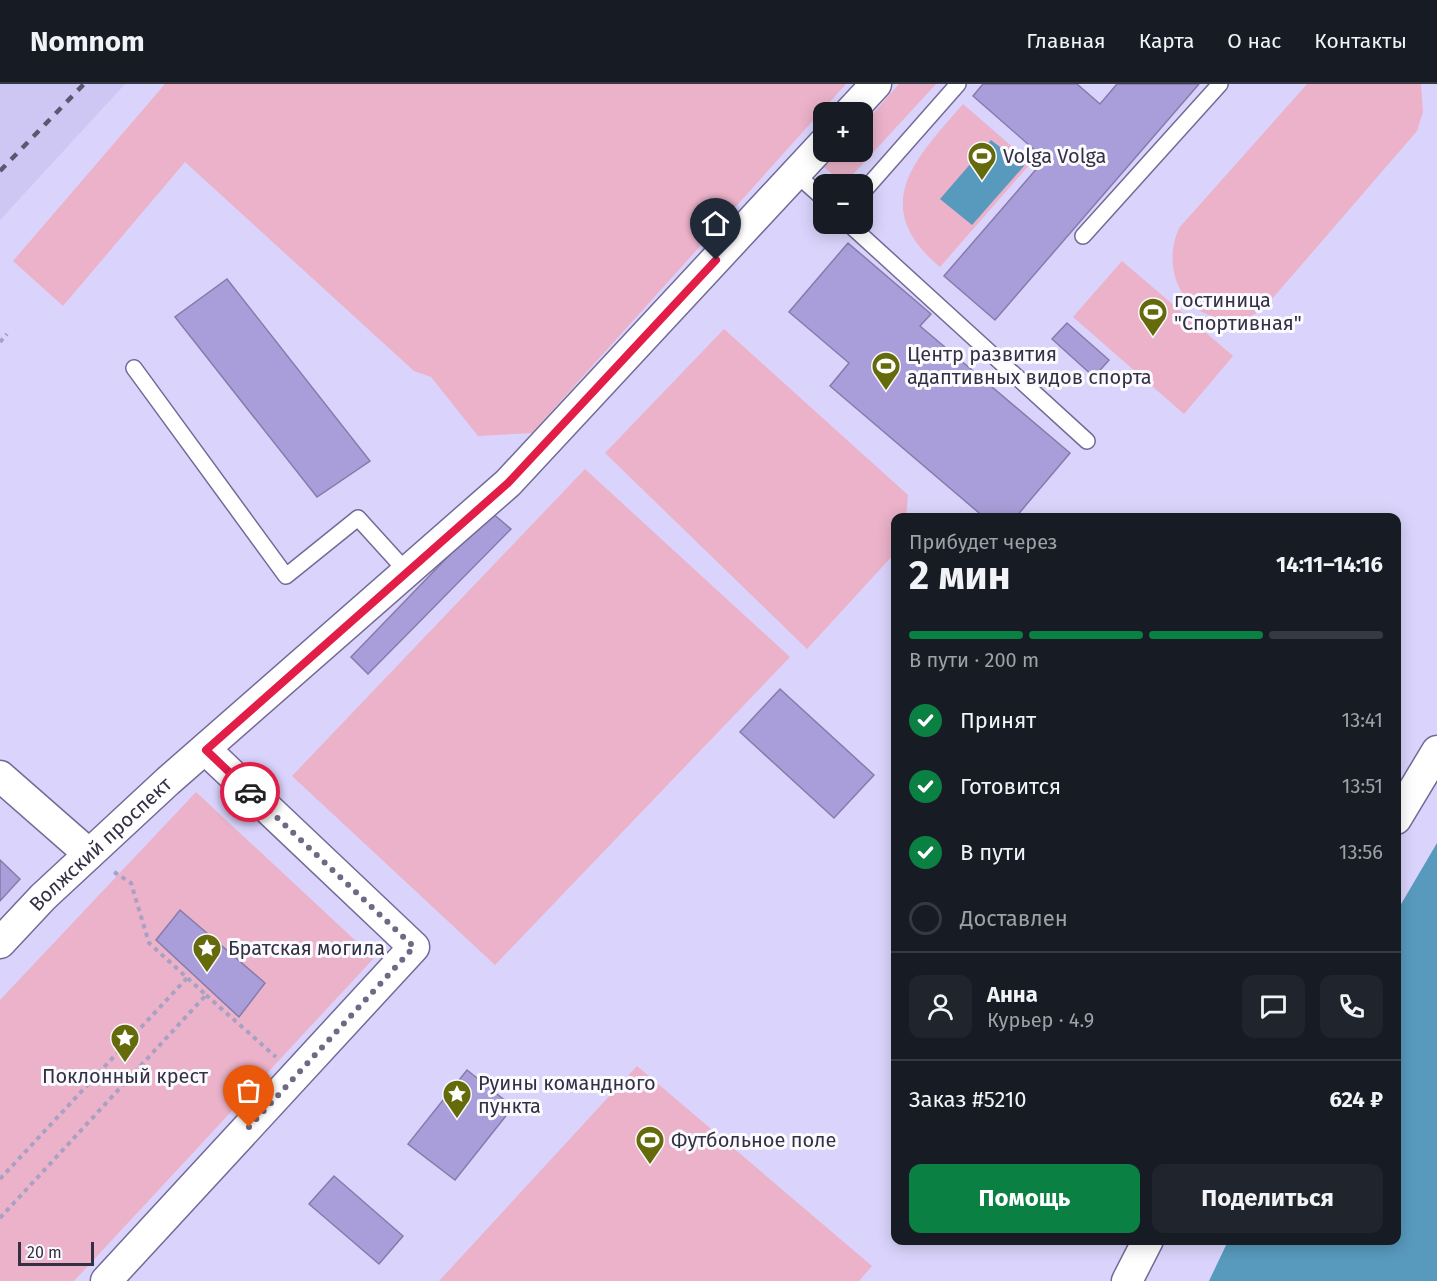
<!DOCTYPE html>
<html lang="ru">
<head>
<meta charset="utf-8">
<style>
  body { margin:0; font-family:"Fira Sans",sans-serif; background:#20242c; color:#f1f3f6; height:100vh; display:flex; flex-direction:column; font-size:22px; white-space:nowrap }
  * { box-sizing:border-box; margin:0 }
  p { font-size:20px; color:#9ea1a6 }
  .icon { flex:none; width:33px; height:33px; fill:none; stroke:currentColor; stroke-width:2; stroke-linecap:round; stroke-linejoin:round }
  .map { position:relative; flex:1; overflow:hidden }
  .side { position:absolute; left:891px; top:429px; width:510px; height:732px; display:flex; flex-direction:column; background:#171b24; border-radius:12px; box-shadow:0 3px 15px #0003 }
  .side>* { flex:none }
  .fabs { position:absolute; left:813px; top:18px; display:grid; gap:12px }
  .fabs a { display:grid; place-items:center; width:60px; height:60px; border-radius:12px; background:#171b24; box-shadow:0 3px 15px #0003; font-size:30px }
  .scale { position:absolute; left:18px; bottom:15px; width:76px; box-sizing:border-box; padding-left:6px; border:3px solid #343044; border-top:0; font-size:16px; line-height:21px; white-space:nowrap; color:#343044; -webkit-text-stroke:4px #fbfaff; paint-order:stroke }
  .pin { position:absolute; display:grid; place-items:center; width:51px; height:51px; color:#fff; margin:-62px -26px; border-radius:50% 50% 50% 0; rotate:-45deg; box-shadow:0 0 6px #0007 }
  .pin .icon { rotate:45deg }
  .courier { position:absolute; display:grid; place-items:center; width:60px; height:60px; margin:-30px; border:4px solid #e11d48; border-radius:50%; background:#fff; color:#222; box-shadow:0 2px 8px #0007 }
  .head em { font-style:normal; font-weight:700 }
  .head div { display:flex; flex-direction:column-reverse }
  .head { display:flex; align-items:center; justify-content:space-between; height:102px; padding:0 18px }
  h1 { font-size:39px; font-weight:700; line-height:45px }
  .bar { display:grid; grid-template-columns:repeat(4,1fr); gap:9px 6px; align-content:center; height:72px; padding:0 18px }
  .bar i { height:8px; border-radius:4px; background:#363941 }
  .bar .current { background:#0b8043 }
  .bar p { grid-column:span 4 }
  .line { display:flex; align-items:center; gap:15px; padding:0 18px; border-top:2px solid #363941 }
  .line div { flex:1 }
  .round { display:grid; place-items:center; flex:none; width:63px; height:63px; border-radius:12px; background:#20242c }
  ol { padding:0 18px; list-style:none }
  li { display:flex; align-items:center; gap:18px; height:66px }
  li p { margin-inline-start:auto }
  li .icon { padding:6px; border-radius:50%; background:#0b8043; color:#fff; stroke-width:4 }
  li:last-child { color:#9ea1a6 }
  li i { width:33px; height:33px; border:3px solid #363941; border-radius:50% }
  .cta { display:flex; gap:12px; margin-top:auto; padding:12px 18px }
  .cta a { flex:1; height:69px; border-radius:12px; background:#0b8043; color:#fff; font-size:24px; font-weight:700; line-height:69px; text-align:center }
  .cta a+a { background:#20242c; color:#f1f3f6 }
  header { display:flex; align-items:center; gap:36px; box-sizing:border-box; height:84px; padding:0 30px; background:#171b24; border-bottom:2px solid #363941 }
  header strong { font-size:28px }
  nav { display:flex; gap:33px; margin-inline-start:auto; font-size:21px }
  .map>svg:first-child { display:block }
  .built { fill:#cec6f3 }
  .green { fill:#ebb2c9 }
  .water { fill:#589abd }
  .building { fill:#a99ed9; stroke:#847caa; stroke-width:1.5 }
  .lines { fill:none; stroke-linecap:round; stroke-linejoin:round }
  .service-casing { stroke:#736a97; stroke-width:18 }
  .minor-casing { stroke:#736a97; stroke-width:33 }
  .path { stroke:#a7a2c4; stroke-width:4; stroke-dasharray:4.5 4.5; stroke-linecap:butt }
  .service { stroke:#fff; stroke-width:15 }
  .minor { stroke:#fff; stroke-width:30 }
  .rail { stroke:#5b576f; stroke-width:4.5; stroke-dasharray:8 8; stroke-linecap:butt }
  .done { stroke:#6e6984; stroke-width:6; stroke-dasharray:0 10.8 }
  .route { stroke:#e11d48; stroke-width:8 }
  .labels { text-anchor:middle; stroke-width:6; stroke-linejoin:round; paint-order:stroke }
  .poi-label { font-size:20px; fill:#343044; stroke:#fbfaff; text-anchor:start }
  .street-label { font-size:20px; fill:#343044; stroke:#fbfaff }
</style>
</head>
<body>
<header>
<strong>Nomnom</strong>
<nav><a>Главная</a><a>Карта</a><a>О нас</a><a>Контакты</a></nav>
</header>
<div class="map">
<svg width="1437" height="1197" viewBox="0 0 1437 1197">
  <rect width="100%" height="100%" fill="#dad4fc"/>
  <!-- built -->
  <polygon class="built" points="0,0 125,0 0,136"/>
  <!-- green -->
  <g class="green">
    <polygon points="165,0 846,0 532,349 478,352 431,293 414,287 185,78 63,222 13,177"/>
    <polygon points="899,0 936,0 844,100 824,83 838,68 862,68 863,41"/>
    <path d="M1307 0H1421L1423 28 1417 47 1266 222C1261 225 1256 230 1251 232 1241 236 1228 236 1218 234 1177 225 1163 179 1179 144Z"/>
    <path d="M963 20 1031 79 940 183C867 122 916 74 963 20Z"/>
    <polygon points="1122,177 1233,272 1184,330 1073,233"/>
    <polygon points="724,245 908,411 906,433 896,434 895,469 807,565 605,369"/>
    <polygon points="585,385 790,573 495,881 292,692"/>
    <polygon points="196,708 374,874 74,1197 0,1197 0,916"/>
    <polygon points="637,982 872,1182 859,1197 439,1197"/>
  </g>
  <!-- water -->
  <g class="water">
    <polygon points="991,56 1024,82 972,141 940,115"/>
    <polygon points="1437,759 1437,1197 1209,1197 1228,1157 1396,1156 1397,827"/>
  </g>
  <!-- building -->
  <g class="building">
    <polygon points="983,0 1077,0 1100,20 1117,0 1199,0 995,236 944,192 1045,75 973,12"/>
    <polygon points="848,159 931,230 920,242 1070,369 1015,434 985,434 830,302 849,279 789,228"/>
    <polygon points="227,195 370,377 317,413 175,233"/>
    <polygon points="1067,239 1109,276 1094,293 1052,255"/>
    <polygon points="491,428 511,445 368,590 351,573"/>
    <polygon points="780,605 874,691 834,734 740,648"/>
    <polygon points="0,776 20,795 0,817"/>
    <polygon points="180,826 265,899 239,933 156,856"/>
    <polygon points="467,986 513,1023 455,1096 408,1060"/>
    <polygon points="334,1092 403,1152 379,1180 309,1120"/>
  </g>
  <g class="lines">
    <!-- service casing -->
    <g class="service-casing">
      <g id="service">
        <polyline points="796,90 824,115"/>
        <polyline points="862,109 958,0"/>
        <polyline points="849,140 1087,357"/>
        <polyline points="1083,152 1220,0"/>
        <polyline points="134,284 286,492 358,434 407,488"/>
      </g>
    </g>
    <!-- minor casing -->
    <g class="minor-casing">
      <g id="minor">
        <polyline points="850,28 876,0"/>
        <polyline points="0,692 89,770"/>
        <polyline points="1396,735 1437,667"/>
        <path id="s1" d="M0 859 43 813 168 697 508 399 824 59"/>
        <polyline points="106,1197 414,863 206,666"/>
        <polyline points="1127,1197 1148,1156"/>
      </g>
    </g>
    <!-- path -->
    <g class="path">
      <polyline points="0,258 7,250"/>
      <polyline points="206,911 276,973"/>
      <polyline points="0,1095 187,894"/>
      <polyline points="0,1134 206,911 149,859 131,799 111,786"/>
    </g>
    <!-- service -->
    <use href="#service" class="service"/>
    <!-- minor -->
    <use href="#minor" class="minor"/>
    <!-- rail -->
    <polyline class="rail" points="0,87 84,0"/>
  </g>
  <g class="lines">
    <!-- done -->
    <polyline class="done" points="249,1043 414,863 250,708"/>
    <!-- route -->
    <polyline class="route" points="250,708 206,666 508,399 716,176"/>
  </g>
  <!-- icons -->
  <defs>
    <g id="stadium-pin" transform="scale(1.5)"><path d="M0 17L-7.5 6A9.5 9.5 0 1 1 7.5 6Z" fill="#656a0a" stroke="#fbfaff"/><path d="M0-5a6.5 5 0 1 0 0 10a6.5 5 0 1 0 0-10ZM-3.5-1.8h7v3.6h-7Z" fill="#fff"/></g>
    <g id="sight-pin" transform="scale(1.5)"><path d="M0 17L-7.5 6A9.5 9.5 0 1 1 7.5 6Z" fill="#656a0a" stroke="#fbfaff"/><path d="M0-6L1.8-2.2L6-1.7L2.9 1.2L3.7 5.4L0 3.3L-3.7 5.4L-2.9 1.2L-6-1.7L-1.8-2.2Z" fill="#fff"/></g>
  </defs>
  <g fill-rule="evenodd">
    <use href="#stadium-pin" x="982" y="72"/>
    <use href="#stadium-pin" x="1153" y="228"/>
    <use href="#stadium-pin" x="886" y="282"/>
    <use href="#sight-pin" x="207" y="864"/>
    <use href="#sight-pin" x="125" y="954"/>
    <use href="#sight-pin" x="457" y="1010"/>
    <use href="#stadium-pin" x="650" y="1056"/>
  </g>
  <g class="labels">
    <!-- poi labels -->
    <g class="poi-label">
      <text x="1003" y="79">Volga Volga</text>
      <text x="1174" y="223">гостиница<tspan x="1174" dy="23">"Спортивная"</tspan></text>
      <text x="907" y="277">Центр развития<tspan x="907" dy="23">адаптивных видов спорта</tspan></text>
      <text x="228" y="871">Братская могила</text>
      <text x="125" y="999" text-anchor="middle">Поклонный крест</text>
      <text x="478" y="1006">Руины командного<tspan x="478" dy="23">пункта</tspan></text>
      <text x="671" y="1063">Футбольное поле</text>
    </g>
    <!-- street labels -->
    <g class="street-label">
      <text dy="7" stroke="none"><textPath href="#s1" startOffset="141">Волжский проспект</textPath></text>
    </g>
  </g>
</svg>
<div class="fabs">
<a>+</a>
<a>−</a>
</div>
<div class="scale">20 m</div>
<div class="pin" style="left:249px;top:1043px;background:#ea580c"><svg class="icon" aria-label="bag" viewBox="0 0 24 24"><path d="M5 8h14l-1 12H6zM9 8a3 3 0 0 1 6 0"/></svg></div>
<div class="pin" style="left:716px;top:176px;background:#1f2937"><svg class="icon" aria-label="home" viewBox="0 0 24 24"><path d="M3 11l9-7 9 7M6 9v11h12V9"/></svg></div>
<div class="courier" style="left:250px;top:708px"><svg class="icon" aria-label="car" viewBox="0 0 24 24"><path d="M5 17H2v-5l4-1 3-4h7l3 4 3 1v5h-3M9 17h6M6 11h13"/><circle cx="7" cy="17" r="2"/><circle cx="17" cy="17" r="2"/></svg></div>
<section class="side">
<div class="head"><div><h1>2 мин</h1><p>Прибудет через</p></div><em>14:11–14:16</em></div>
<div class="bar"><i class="current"></i><i class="current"></i><i class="current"></i><i></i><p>В пути · 200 m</p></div>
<ol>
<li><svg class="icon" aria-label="check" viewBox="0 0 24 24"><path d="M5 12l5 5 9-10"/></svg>Принят<p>13:41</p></li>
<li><svg class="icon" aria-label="check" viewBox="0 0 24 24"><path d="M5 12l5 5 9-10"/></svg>Готовится<p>13:51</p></li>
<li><svg class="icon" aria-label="check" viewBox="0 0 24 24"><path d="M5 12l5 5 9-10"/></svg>В пути<p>13:56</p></li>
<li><i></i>Доставлен</li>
</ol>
<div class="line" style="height:108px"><a class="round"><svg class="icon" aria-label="person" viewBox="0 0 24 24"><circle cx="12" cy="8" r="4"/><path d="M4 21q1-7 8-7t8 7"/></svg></a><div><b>Анна</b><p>Курьер · 4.9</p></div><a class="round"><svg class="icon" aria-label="chat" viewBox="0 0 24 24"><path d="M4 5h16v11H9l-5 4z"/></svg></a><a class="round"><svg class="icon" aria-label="phone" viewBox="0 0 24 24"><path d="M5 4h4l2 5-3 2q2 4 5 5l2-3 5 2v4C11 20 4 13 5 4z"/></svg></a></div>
<div class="line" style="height:78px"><div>Заказ #5210</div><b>624 ₽</b></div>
<div class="cta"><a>Помощь</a><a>Поделиться</a></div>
</section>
</div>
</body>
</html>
